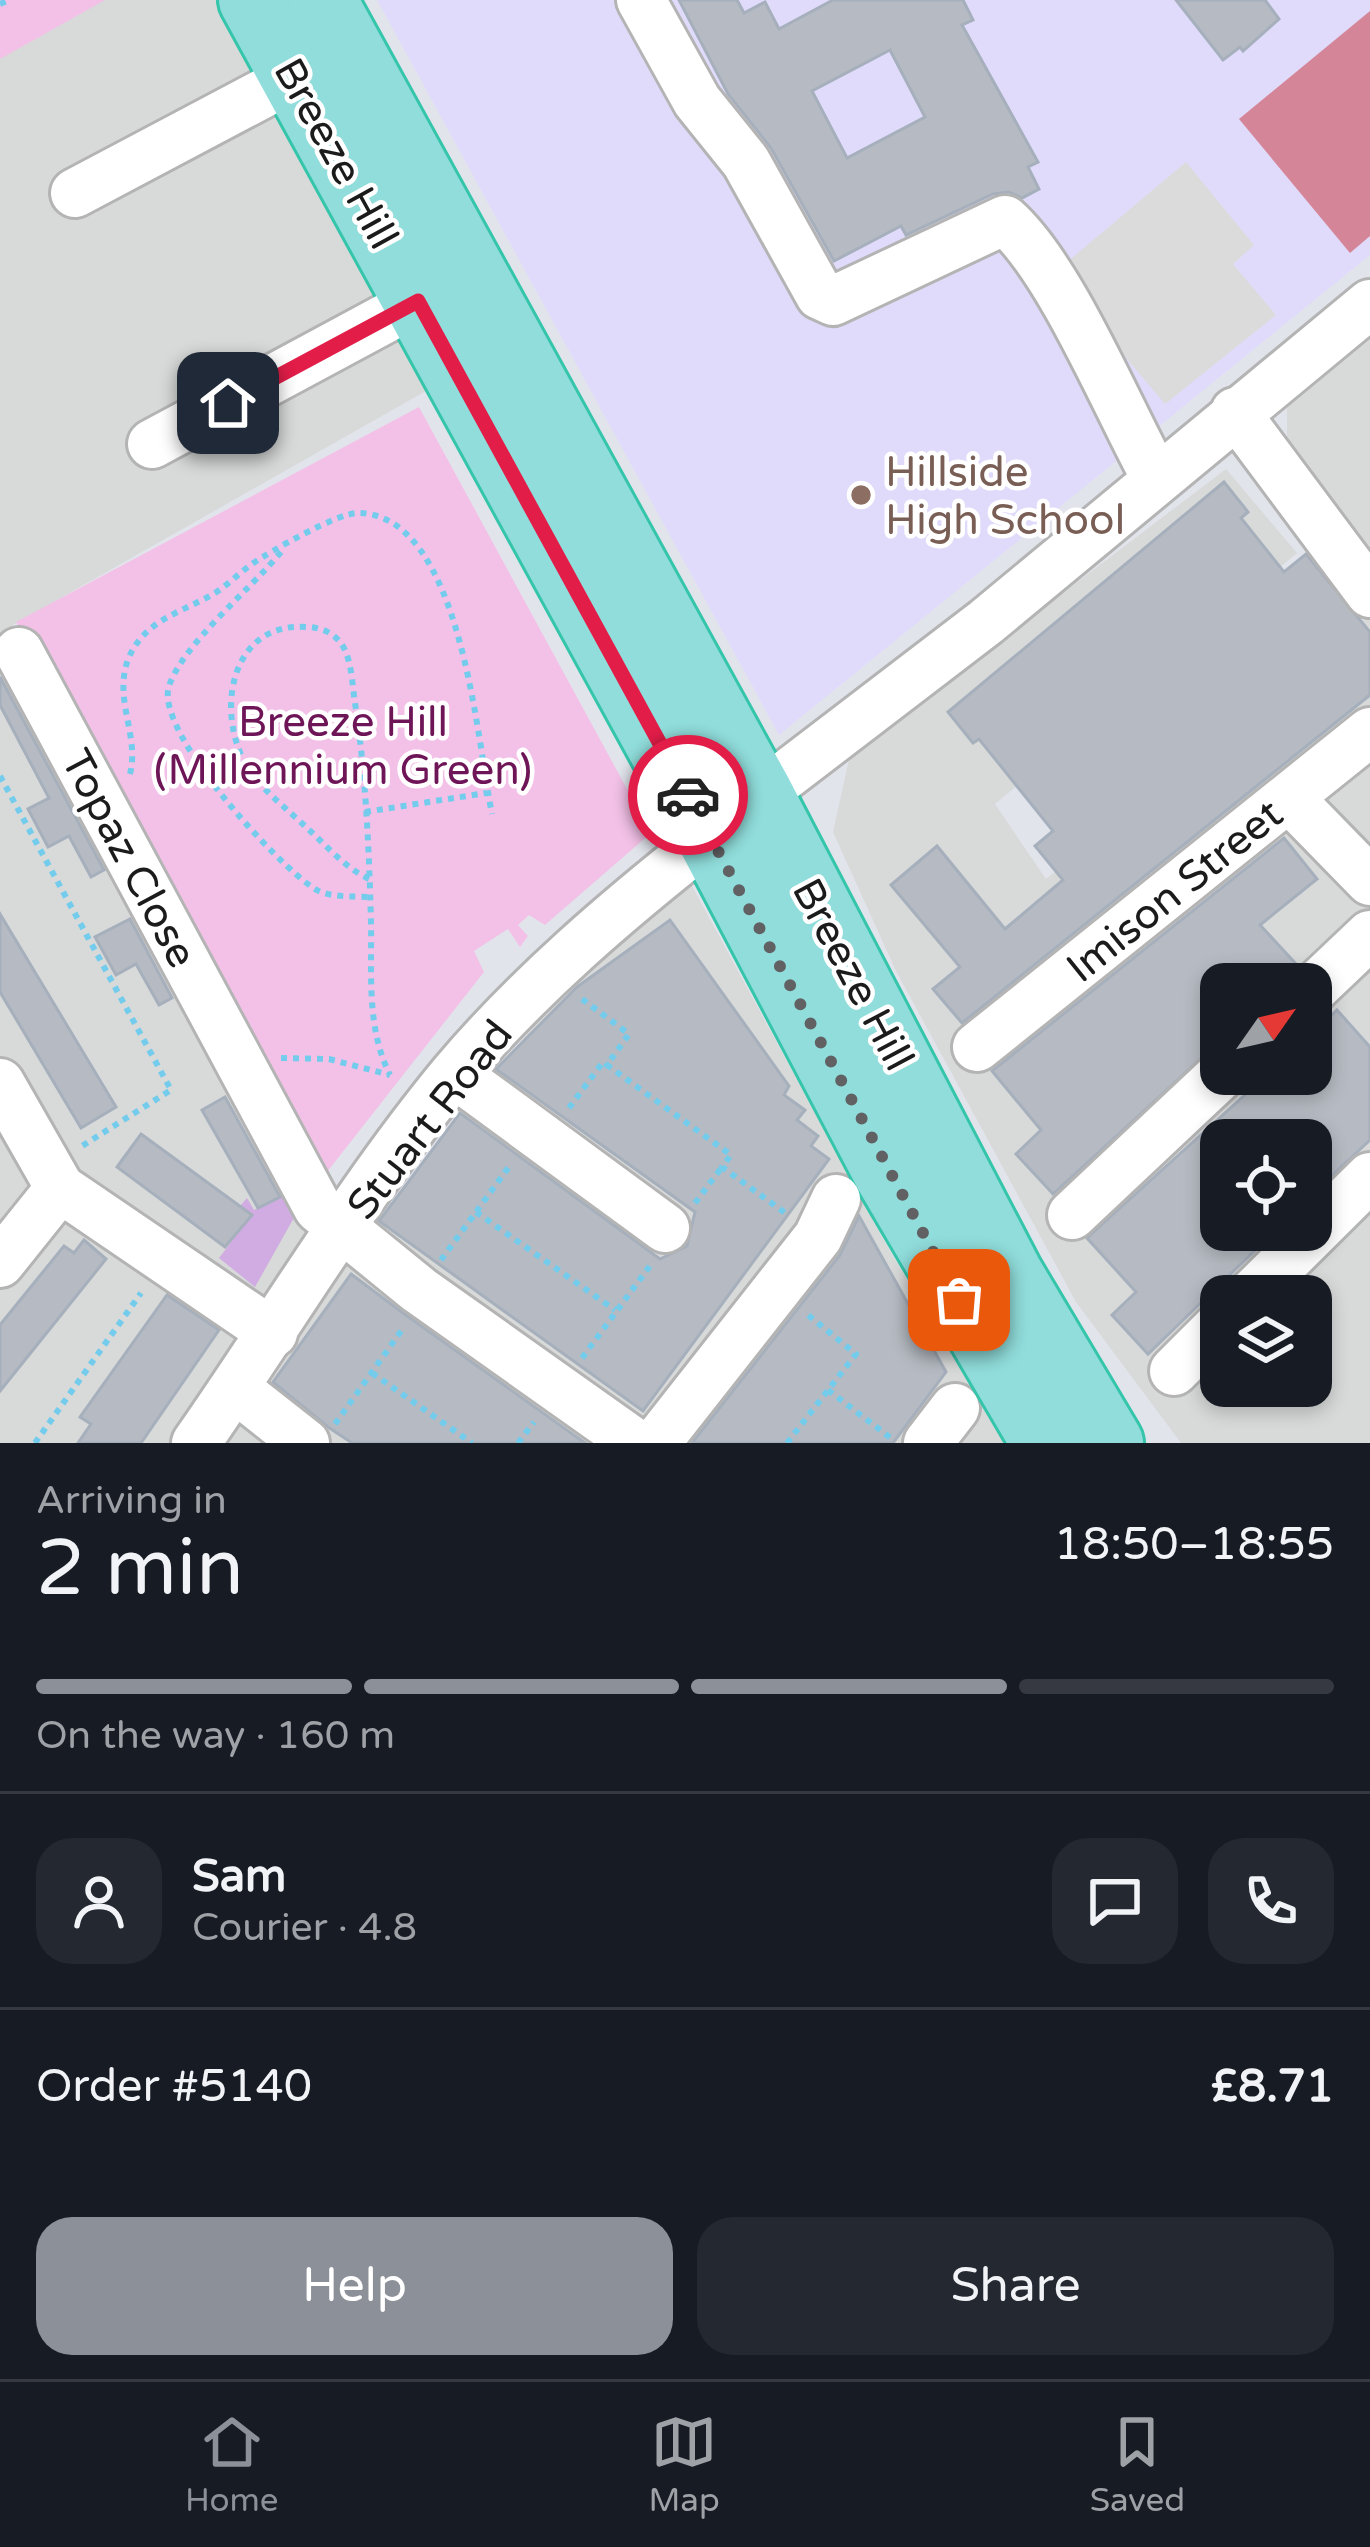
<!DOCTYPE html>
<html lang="en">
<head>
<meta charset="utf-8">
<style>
  body { margin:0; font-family:"Varela Round",sans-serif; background:#242831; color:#f1f3f6; height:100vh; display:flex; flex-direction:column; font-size:45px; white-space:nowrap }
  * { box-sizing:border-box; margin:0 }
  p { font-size:39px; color:#9ea1a6 }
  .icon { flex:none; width:66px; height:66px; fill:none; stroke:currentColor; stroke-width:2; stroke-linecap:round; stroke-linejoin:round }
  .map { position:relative; height:1443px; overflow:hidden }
  .details { display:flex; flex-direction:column; background:#171b24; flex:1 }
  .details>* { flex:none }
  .needle { width:78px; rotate:56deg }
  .fabs { position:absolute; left:1200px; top:963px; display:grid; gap:24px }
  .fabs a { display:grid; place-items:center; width:132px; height:132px; border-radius:24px; background:#171b24; box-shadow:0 6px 18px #0003; font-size:60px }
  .pin { position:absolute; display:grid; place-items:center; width:102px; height:102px; color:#fff; margin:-51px; border-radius:24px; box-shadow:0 6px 18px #0006 }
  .courier { position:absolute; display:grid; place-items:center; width:120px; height:120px; margin:-60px; border:9px solid #e11d48; border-radius:50%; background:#fff; color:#222; box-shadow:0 3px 15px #0007 }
  .headline em { font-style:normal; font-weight:600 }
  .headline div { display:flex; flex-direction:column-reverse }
  .headline { display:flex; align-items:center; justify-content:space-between; height:204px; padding:0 36px }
  h1 { font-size:78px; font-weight:600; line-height:90px }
  .bar { display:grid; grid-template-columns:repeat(4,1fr); gap:18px 12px; align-content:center; height:144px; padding:0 36px }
  .bar i { height:15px; border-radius:9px; background:#363941 }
  .bar .on { background:#8c9099 }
  .bar p { grid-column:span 4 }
  .line { display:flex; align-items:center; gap:30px; padding:0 36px; border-top:3px solid #363941 }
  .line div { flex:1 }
  .round { display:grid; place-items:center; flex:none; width:126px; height:126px; border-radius:36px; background:#242831 }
  .cta { display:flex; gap:24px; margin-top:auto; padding:24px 36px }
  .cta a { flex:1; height:138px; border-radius:36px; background:#8c9099; color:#fff; font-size:48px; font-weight:600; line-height:138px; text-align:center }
  .cta a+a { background:#242831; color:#f1f3f6 }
  .menu { display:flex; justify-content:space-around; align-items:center; height:168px; border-top:3px solid #363941; background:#171b24; font-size:33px; color:#9ea1a6 }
  .menu a { display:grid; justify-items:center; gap:6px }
  .menu .on { color:#8c9099 }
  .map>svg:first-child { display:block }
  .residential { fill:#d8d9d9; fill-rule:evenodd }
  .education { fill:#e0dbfb }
  .grass { fill:#d0ace2 }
  .park { fill:#f3c1e7 }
  .pitch { fill:#d48698 }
  .parking { fill:#dbdbdb }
  .building { fill:#b6bbc3; stroke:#a6afbc; stroke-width:3; fill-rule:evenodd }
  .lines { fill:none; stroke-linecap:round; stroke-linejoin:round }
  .minor-casing { stroke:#b4b4b4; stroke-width:54 }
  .highway-casing { stroke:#34c5aa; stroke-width:72 }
  .path { stroke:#73ccec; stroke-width:6; stroke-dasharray:6 6; stroke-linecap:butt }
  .minor { stroke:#fff; stroke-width:48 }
  .highway { stroke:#90dddb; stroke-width:66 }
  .done { stroke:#616164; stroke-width:12; stroke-dasharray:0 21.6 }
  .route { stroke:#e11d48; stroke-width:15 }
  .education-dot { fill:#8d6e63; stroke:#fff; stroke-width:4.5 }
  .labels { text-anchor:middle; stroke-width:9; stroke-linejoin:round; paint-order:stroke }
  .street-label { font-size:42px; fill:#1b1b1b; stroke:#fff }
  .education-label { font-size:42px; fill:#785e54; stroke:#fff; text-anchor:start }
  .park-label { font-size:42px; fill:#6e1558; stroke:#fff }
</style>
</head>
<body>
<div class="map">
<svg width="1370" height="1443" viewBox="0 0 1370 1443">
  <rect width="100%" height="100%" fill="#e2e4ec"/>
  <!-- residential -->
  <g class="residential">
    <polygon points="0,0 222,0 433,387 13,625 345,1266 551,1003 691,884 886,1244 1004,1443 0,1443"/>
    <polygon points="1370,336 1370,549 1287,444 1287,405"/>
    <path d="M1226 469 1297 553 995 804 1046 879 1370 614V1443H1181L1076 1302 896 971 833 832 850 755ZM1221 984H1311V1074H1221ZM1221 1140H1311V1230H1221ZM1221 1296H1311V1386H1221Z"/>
  </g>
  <!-- education -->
  <polygon class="education" points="377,0 1370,0 1370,255 779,735"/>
  <!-- grass -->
  <polygon class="grass" points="292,1181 300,1207 255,1287 219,1258 245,1224 233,1214 247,1198 254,1210 281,1196 278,1188"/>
  <!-- park -->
  <g class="park">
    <polygon points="0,0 105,0 0,59"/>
    <polygon points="419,407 651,833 545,925 529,915 518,925 528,936 520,947 508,929 474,951 484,972 316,1186 16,622"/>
  </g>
  <!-- pitch -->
  <polygon class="pitch" points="1370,11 1370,236 1350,253 1239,119"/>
  <!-- parking -->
  <polygon class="parking" points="1186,162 1254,245 1233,264 1276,315 1165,404 1054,273"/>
  <!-- building -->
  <g class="building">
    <path d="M679 0H737L744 13 765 2 779 29 833 0H963L973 20 962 25 1038 162 1028 167 1039 189 1022 198 1009 192 993 194 906 235 901 226 834 261 771 148 728 94ZM890 50 925 117 847 158 812 91Z"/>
    <polygon points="1176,0 1265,0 1279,19 1243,51 1240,47 1223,60"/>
    <polygon points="1224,482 1248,512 1241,518 1284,572 1306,554 1370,632 1370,695 962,1023 933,989 960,967 891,885 937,846 1005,929 1063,880 1035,846 1053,831 979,739 973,743 948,712"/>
    <polygon points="0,677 104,870 91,877 69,836 48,847 28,809 49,798 0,705"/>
    <polygon points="1284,838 1317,879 1260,925 1297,965 1282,984 1221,984 1221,1040 1053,1194 1016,1154 1041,1130 992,1071"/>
    <polygon points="0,914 116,1107 81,1128 0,992"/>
    <polygon points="130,919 172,998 159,1005 136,964 116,975 95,937"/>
    <polygon points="670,920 789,1086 784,1095 805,1110 797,1120 818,1136 811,1146 829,1159 643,1411 379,1221 460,1113 660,1259 687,1246 695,1212 496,1069 577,987"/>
    <polygon points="1337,1010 1370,1047 1370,1140 1311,1195 1311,1140 1221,1140 1221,1230 1276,1230 1148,1354 1112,1315 1136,1292 1087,1238 1268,1074 1311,1074 1311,1035"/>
    <polygon points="225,1097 280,1197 258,1208 202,1110"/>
    <polygon points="141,1134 252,1215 225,1247 117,1167"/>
    <polygon points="859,1216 946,1372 893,1443 692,1443 840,1255"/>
    <polygon points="84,1240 106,1259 0,1391 0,1325 64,1246 74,1253"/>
    <polygon points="351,1274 403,1313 585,1443 352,1443 328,1427 273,1382"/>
    <polygon points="167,1295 219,1330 141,1443 78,1443 91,1424 80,1417"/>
  </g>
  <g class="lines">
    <!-- minor casing -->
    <g class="minor-casing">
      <g id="minor">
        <path d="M641 0 697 101 746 162 820 295 833 301 1005 220C1061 270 1117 407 1156 478"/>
        <polyline points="75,193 296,76"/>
        <polyline points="1235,412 1370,593"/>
        <polyline points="152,444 418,301"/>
        <polyline points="19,652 318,1208 419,1290 635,1443"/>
        <polyline points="760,795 986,622 1370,304"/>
        <polyline points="1289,798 1370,881"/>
        <polyline points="1311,991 1370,935"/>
        <polyline points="977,1047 1370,732"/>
        <polyline points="455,1074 665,1228"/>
        <polyline points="0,1083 60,1188 273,1333"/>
        <polyline points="1072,1215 1222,1074"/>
        <polyline points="0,1263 60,1188"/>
        <polyline points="1250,1296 1370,1177"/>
        <polyline points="1174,1371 1221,1324"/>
        <polyline points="235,1388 305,1443"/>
        <path d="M196 1443C282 1320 358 1190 454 1074 529 985 620 908 710 837"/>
        <polyline points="656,1443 818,1237 836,1199"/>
        <polyline points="928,1443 955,1408"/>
      </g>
    </g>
    <!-- highway casing -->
    <g class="highway-casing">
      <g id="highway">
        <polyline points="252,0 710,837 887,1173 1045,1443"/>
        <polyline points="323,0 760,795 1010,1275 1110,1443"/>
      </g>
    </g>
    <!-- path -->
    <g class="path">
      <polyline points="0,4 9,0"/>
      <path d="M281 552C251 589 183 644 169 686 154 731 277 865 315 889 330 898 353 896 369 897"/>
      <path d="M130 774C140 735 112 698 129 657 146 619 183 612 215 593 228 585 239 573 252 564 271 551 337 513 358 513 462 514 477 743 492 814"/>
      <polyline points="0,776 171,1090 82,1146"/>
      <polyline points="365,812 486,793"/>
      <path d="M369 879C344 867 326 845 306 827 287 809 262 790 248 768 214 713 230 621 307 627 319 627 332 632 340 642 352 657 352 684 355 703 366 775 369 850 371 922 372 974 366 1027 390 1075"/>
      <polyline points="582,999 629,1034 607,1065 731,1155 722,1167 788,1215"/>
      <polyline points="281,1058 329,1059 390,1075"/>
      <polyline points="569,1108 603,1062 607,1065"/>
      <polyline points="695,1203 722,1167"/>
      <polyline points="476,1212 615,1310"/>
      <polyline points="441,1260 511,1164"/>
      <polyline points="582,1358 652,1263"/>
      <polyline points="372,1373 472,1443"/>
      <polyline points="828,1390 892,1439"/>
      <polyline points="335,1424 404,1327"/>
      <polyline points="35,1443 141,1293"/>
      <polyline points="518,1443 534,1422"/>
      <polyline points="787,1443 856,1354 808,1315"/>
    </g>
    <!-- minor -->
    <use href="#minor" class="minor"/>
    <!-- highway -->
    <use href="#highway" class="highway"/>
  </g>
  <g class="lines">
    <!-- done -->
    <polyline class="done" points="688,795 959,1300"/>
    <!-- route -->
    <polyline class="route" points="228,403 418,301 688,795"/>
  </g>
  <!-- markers -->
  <circle class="education-dot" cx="861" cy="495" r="12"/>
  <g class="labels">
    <!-- street labels -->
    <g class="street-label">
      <text transform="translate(337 153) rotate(61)" y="15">Breeze Hill</text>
      <text transform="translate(130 858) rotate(62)" y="15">Topaz Close</text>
      <text transform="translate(1174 890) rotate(-39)" y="15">Imison Street</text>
      <text transform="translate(854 974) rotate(62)" y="15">Breeze Hill</text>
      <text transform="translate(429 1119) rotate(-52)" y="15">Stuart Road</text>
    </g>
    <!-- education labels -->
    <g class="education-label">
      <text x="885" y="486">Hillside<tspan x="885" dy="48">High School</tspan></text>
    </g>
    <!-- park labels -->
    <g class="park-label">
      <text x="343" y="736">Breeze Hill<tspan x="343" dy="48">(Millennium Green)</tspan></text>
    </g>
  </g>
</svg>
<div class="fabs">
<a><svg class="needle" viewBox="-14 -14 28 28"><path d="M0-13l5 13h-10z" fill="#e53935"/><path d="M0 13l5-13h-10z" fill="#9ea1a6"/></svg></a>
<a><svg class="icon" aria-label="locate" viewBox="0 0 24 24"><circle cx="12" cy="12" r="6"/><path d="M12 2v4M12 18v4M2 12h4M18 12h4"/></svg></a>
<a><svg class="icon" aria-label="layers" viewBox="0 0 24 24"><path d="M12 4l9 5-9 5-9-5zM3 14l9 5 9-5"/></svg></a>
</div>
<div class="pin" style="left:959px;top:1300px;background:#ea580c"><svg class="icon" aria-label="bag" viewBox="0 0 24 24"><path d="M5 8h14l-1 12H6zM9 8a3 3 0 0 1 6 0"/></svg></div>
<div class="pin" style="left:228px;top:403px;background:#1f2937"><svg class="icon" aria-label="home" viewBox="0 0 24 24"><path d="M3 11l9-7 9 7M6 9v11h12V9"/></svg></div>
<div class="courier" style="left:688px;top:795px"><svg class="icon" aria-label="car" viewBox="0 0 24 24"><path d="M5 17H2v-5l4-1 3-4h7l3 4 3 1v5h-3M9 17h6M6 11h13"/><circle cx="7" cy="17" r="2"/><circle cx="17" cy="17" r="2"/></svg></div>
</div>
<section class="details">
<div class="headline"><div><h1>2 min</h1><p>Arriving in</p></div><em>18:50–18:55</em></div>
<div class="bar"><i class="on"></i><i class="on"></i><i class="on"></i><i></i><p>On the way · 160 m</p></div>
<div class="line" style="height:216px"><a class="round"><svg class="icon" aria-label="person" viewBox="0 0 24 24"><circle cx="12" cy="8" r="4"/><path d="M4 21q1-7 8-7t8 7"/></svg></a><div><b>Sam</b><p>Courier · 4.8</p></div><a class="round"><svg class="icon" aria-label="chat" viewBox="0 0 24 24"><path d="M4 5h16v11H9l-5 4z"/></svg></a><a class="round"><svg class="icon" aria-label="phone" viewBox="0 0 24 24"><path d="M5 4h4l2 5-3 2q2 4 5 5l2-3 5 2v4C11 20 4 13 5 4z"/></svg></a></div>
<div class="line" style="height:156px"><div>Order #5140</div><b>£8.71</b></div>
<div class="cta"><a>Help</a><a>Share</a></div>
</section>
<nav class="menu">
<a class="on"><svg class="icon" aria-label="home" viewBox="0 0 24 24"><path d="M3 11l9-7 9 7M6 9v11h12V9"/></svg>Home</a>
<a><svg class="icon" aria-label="map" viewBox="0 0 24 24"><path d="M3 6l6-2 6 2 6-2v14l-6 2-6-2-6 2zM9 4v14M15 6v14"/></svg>Map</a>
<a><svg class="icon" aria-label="saved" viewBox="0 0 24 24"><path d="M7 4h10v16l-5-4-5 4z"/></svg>Saved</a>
</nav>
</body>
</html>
